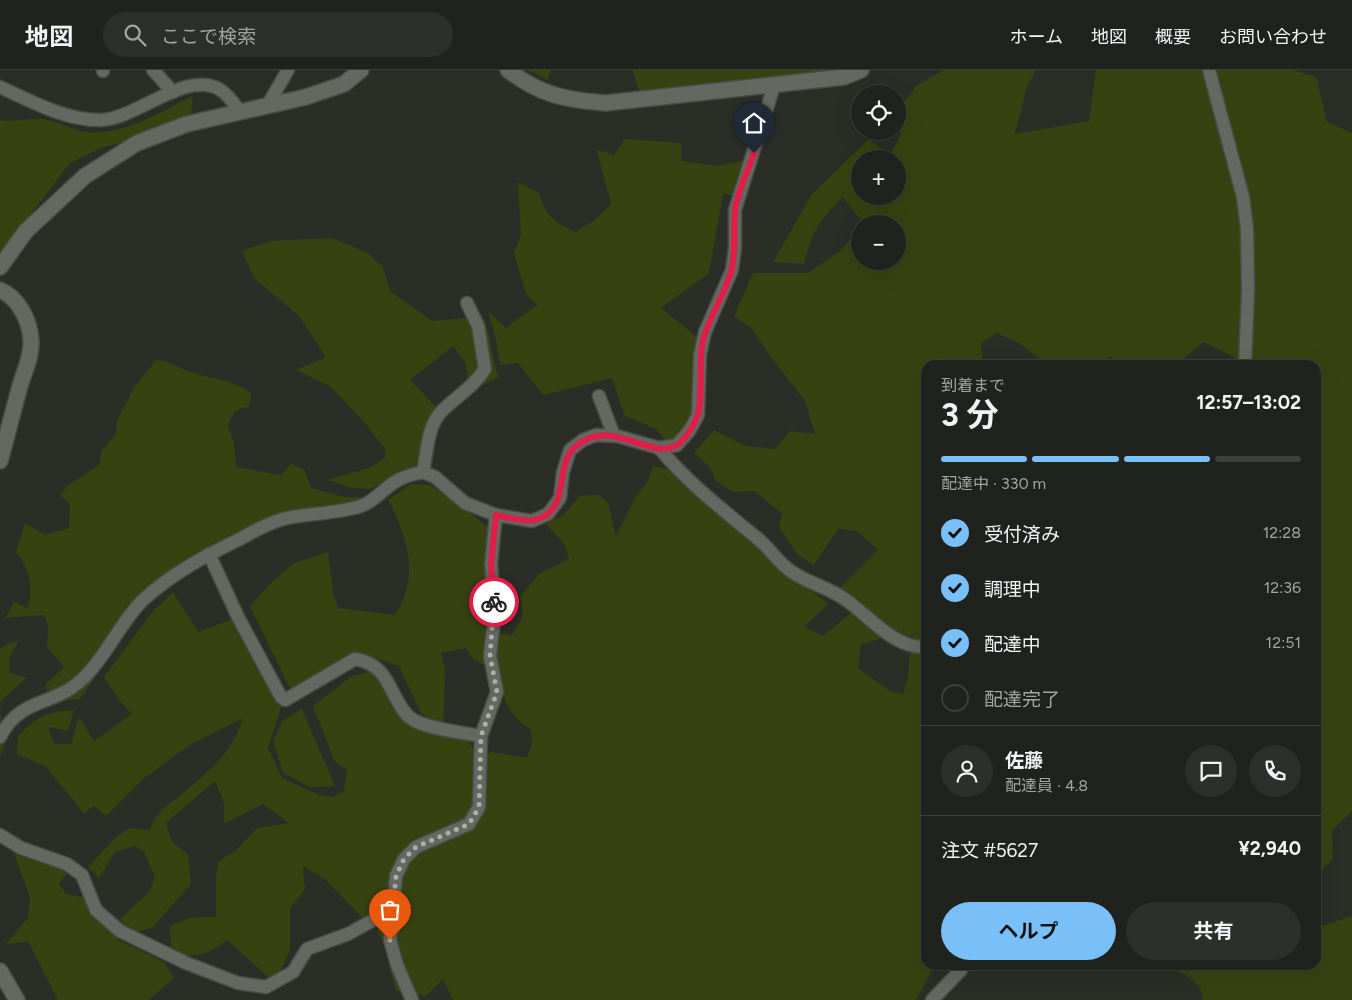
<!DOCTYPE html>
<html lang="ja">
<head>
<meta charset="utf-8">
<style>
  body { margin:0; font-family:Figtree,"Noto Sans JP",sans-serif; background:#2d2f2a; color:#f1f3f6; height:100vh; display:flex; flex-direction:column; font-size:19px; white-space:nowrap }
  * { box-sizing:border-box; margin:0 }
  p { font-size:16px; color:#a2a4a4 }
  .icon { flex:none; width:28px; height:28px; fill:none; stroke:currentColor; stroke-width:2; stroke-linecap:round; stroke-linejoin:round }
  .map { position:relative; flex:1; overflow:hidden }
  .drawer { position:absolute; left:921px; top:290px; width:400px; height:610px; display:flex; flex-direction:column; background:#20221d; border-radius:15px; box-shadow:0 5px 20px #0002,0 0 0 1px #3d3f3b }
  .drawer>* { flex:none }
  .tools { position:absolute; left:851px; top:15px; display:grid; gap:10px }
  .tools a { display:grid; place-items:center; width:55px; height:55px; border-radius:50%; background:#20221d; box-shadow:0 5px 20px #0002,0 0 0 1px #3d3f3b; font-size:25px }
  .pin { position:absolute; display:grid; place-items:center; width:42px; height:42px; color:#fff; margin:-51px -21px; border-radius:50% 50% 50% 0; rotate:-45deg; box-shadow:0 0 5px #0007 }
  .pin .icon { rotate:45deg }
  .courier { position:absolute; display:grid; place-items:center; width:50px; height:50px; margin:-25px; border:4px solid #e11d48; border-radius:50%; background:#fff; color:#222; box-shadow:0 1px 6px #0007 }
  .overview em { font-style:normal; font-weight:700 }
  .overview div { display:flex; flex-direction:column-reverse }
  .overview { display:flex; align-items:center; justify-content:space-between; height:85px; padding:0 20px }
  h1 { font-size:32px; font-weight:700; line-height:38px }
  .bar { display:grid; grid-template-columns:repeat(4,1fr); gap:8px 5px; align-content:center; height:60px; padding:0 20px }
  .bar i { height:6px; border-radius:4px; background:#3d3f3b }
  .bar .active { background:#79bff8 }
  .bar p { grid-column:span 4 }
  .line { display:flex; align-items:center; gap:12px; padding:0 20px; border-top:1px solid #3d3f3b }
  .line div { flex:1 }
  .round { display:grid; place-items:center; flex:none; width:52px; height:52px; border-radius:26px; background:#2d2f2a }
  ol { padding:0 20px; list-style:none }
  li { display:flex; align-items:center; gap:15px; height:55px }
  li p { margin-inline-start:auto }
  li .icon { padding:5px; border-radius:50%; background:#79bff8; color:#111; stroke-width:4 }
  li:last-child { color:#a2a4a4 }
  li i { width:28px; height:28px; border:2px solid #3d3f3b; border-radius:50% }
  .primary-button { display:flex; gap:10px; margin-top:auto; padding:10px 20px }
  .primary-button a { flex:1; height:58px; border-radius:30px; background:#79bff8; color:#111; font-size:20px; font-weight:700; line-height:58px; text-align:center }
  .primary-button a+a { background:#2d2f2a; color:#f1f3f6 }
  header { display:flex; align-items:center; gap:30px; box-sizing:border-box; height:70px; padding:0 25px; background:#20221d; border-bottom:1px solid #3d3f3b }
  header strong { font-size:24px }
  nav { display:flex; gap:28px; margin-inline-start:auto; font-size:18px }
  .search { width:350px; height:45px; background:#2d2f2a; display:flex; align-items:center; gap:12px; box-sizing:border-box; padding:0 18px; border-radius:28px; color:#a2a4a4; font-size:19px }
  .map>svg:first-child { display:block }
  .green { fill:#374211; fill-rule:evenodd }
  .lines { fill:none; stroke-linecap:round; stroke-linejoin:round }
  .street-casing { stroke:#494b46; stroke-width:15 }
  .secondary-casing { stroke:#494b46; stroke-width:18 }
  .street { stroke:#656860; stroke-width:12 }
  .secondary { stroke:#656860; stroke-width:15 }
  .done { stroke:#acaea9; stroke-width:5; stroke-dasharray:0 9 }
  .route { stroke:#e11d48; stroke-width:6 }
</style>
</head>
<body>
<header>
<strong>地図</strong>
<div class="search"><svg class="icon" aria-label="search" viewBox="0 0 24 24"><circle cx="10" cy="10" r="6"/><path d="M15 15l6 6"/></svg>ここで検索</div>
<nav><a>ホーム</a><a>地図</a><a>概要</a><a>お問い合わせ</a></nav>
</header>
<div class="map">
<svg width="1352" height="930" viewBox="0 0 1352 930">
  <rect width="100%" height="100%" fill="#2b2d27"/>
  <!-- green -->
  <g class="green">
    <polygon points="527,0 551,0 548,10"/>
    <polygon points="633,0 859,0 640,25"/>
    <path d="M944 0H1036L1027 17 1015 64 1089 51 1096 0H1293L1316 7 1327 52 1352 63V741L1332 761 1333 789 1316 806V295H1243L1234 287 1203 272 1177 295H1117L1111 287 1095 295H1047L1019 273 997 263 981 273 983 295H926V572C892 563 863 543 834 524L878 480 857 461 838 459 814 495 798 485 779 457 782 443 754 421 733 422 716 411 710 397 694 383 714 360 746 376 775 379 790 361 815 364 805 331 773 290 752 259 734 246 753 203H808L840 181 860 158V191H898V154H864L843 127C819 150 812 162 804 194L773 192 812 124 869 69 890 86 901 64 898 40 916 16ZM860 89H898V126H860Z"/>
    <path d="M193 25 191 43 150 65 101 78 70 93 0 185V50C14 53 28 48 42 49 58 51 72 60 86 62 122 66 162 42 193 25Z"/>
    <path d="M625 69 681 73V91L718 96 754 88 743 129 723 123 709 203 661 238 704 273 700 351 669 374 656 359 625 346 612 308 543 325 518 293 500 295 496 270 488 241 506 258 537 235 526 224 514 182 521 165 518 112 539 123C546 147 553 151 575 162L595 150 611 134 597 80 614 85Z"/>
    <path d="M332 168 368 183 383 197 390 221 432 251 465 248 473 236C494 252 488 284 499 307L479 317 468 308 465 292 453 276 410 310 442 343 432 381 418 396 402 400 371 419 353 418 327 410 369 398 385 388 386 380 364 352 330 316 296 300 326 287 299 246 254 208 242 181 270 171Z"/>
    <path d="M156 290C173 292 181 299 196 304 216 309 234 311 251 323L250 336 235 341 228 355 234 373 236 397 281 405 291 394 305 400 311 418 345 427H362L335 440 283 445 228 467 167 503 80 629 63 631 48 636 46 614 64 597 47 577 48 555 44 545 5 548 14 532 27 538C35 521 28 495 16 482L25 453 45 465 69 458 70 434 60 426 67 416 99 395 102 380 116 364 117 350 135 316Z"/>
    <path d="M653 396 683 402 804 515 828 534 804 557 823 566 851 543 887 567 861 574 858 598 888 620 903 625 908 607 910 578 926 584V592L921 609 926 620V895H935L916 930H453L443 909 426 926 396 921 385 878 374 852 365 851 326 810 303 796 305 820 290 838V880L275 913 227 870C208 885 194 890 171 881L170 856 189 848 216 847V805L219 791 235 781 257 758 289 753 263 734 224 754V733L215 711 166 753 172 771 188 785 191 814 152 858 130 863 120 849 149 822 155 807 144 782 135 776 115 782 99 808 88 797 115 768 129 758 150 760C158 739 166 737 183 723 210 700 232 684 243 648L190 675 143 709 106 746 94 736 84 743 45 696 17 684 18 666C38 646 45 642 74 640L68 661 48 657 54 674H71L79 647 94 671 132 644 119 630 104 607 154 540 173 522 198 562 236 548 282 635 268 677 282 708 319 725 333 727 344 721 347 700 335 692 313 636 352 606 372 601 409 646 434 663 469 672 478 687 492 682 527 688 532 674 531 660C507 643 503 631 499 602L474 590 466 578 441 583 445 599 443 658 421 643 399 596 357 582 293 625 250 536 271 513 294 493 328 482 333 522 338 538 395 545C420 507 408 467 388 430L411 414 430 415 461 435 488 458 492 470 496 509 503 544 500 564 512 565 523 546 520 527 540 503 569 489 565 475 546 454 563 445 580 426 599 425 608 433 616 467 637 425 648 411Z"/>
    <polygon points="19,570 9,588 9,603 27,607 0,632 1,652 6,671 0,686 0,579 10,573"/>
    <polygon points="302,639 335,716 310,717 283,703 273,671 282,651"/>
    <polygon points="14,784 69,801 59,813 66,824 87,828 93,846 120,871 163,891 174,908 148,930 58,930 28,871 5,875 28,848 30,827"/>
    <path d="M1352 846V930H1203C1202 909 1180 903 1164 895H1316V858Z"/>
  </g>
  <g class="lines">
    <!-- street casing -->
    <g class="street-casing">
      <g id="street">
        <polyline points="153,0 173,22"/>
        <polyline points="1209,0 1243,127 1247,159 1248,221 1245,295"/>
        <polyline points="103,1 103,0"/>
        <path d="M0 17C31 31 66 51 101 50 136 49 186 0 219 19 227 23 234 34 240 41"/>
        <polyline points="267,36 288,0"/>
        <polyline points="599,326 614,366"/>
        <path d="M659 378C687 412 723 440 757 468 770 478 776 491 792 502 808 513 827 517 843 528 868 544 893 579 926 577"/>
        <path d="M423 402C427 384 427 357 441 342 455 327 473 318 485 299L478 256 467 233"/>
        <path d="M209 484 238 547 281 627 285 630 355 589C390 595 388 623 407 645 418 658 464 663 481 666"/>
        <path d="M0 667C20 628 51 636 78 613 105 590 118 555 143 530 172 503 207 485 242 468 254 461 269 453 283 449 308 443 337 444 361 436 375 431 383 419 395 412 403 406 414 404 423 402L435 407 465 433 496 445 532 451 548 444 560 428 563 402 570 380 583 370 596 365 617 366 659 378 677 375 690 360 698 345 700 285 705 262 732 200 735 178V140L774 16"/>
        <polyline points="0,765 21,778 67,794 82,805 96,840 120,861 186,893 238,913 266,917 293,902 307,879 348,864 393,839"/>
        <polyline points="412,930 397,895 390,870 396,806 404,789 416,777 469,754 479,737 481,666 497,622 490,586 495,542 491,494 496,445"/>
        <polyline points="932,930 961,900 962,895"/>
      </g>
    </g>
    <!-- secondary casing -->
    <g class="secondary-casing">
      <g id="secondary">
        <path d="M508 0C540 25 566 30 606 33L844 7 861 0"/>
        <polyline points="0,197 26,161 85,106 137,73 187,54 306,27 344,14 361,0"/>
        <path d="M0 220C19 228 30 251 31 271 32 286 24 302 20 316 13 341 7 366 0 391"/>
        <polyline points="0,901 17,930"/>
      </g>
    </g>
    <!-- street -->
    <use href="#street" class="street"/>
    <!-- secondary -->
    <use href="#secondary" class="secondary"/>
  </g>
  <g class="lines">
    <!-- done -->
    <polyline class="done" points="390,870 396,806 404,789 416,777 469,754 479,737 481,666 497,622 490,586 494,532"/>
    <!-- route -->
    <path class="route" d="M494 532 491 494 496 445C507 447 523 452 534 450 573 441 552 396 576 376 612 346 649 391 677 375 685 370 694 355 697 347 703 334 699 294 702 275 707 248 726 225 732 198 736 179 733 160 735 141 737 122 748 101 754 83"/>
  </g>
</svg>
<div class="tools">
<a><svg class="icon" aria-label="locate" viewBox="0 0 24 24"><circle cx="12" cy="12" r="6"/><path d="M12 2v4M12 18v4M2 12h4M18 12h4"/></svg></a>
<a>+</a>
<a>−</a>
</div>
<div class="pin" style="left:390px;top:870px;background:#ea580c"><svg class="icon" aria-label="bag" viewBox="0 0 24 24"><path d="M5 8h14l-1 12H6zM9 8a3 3 0 0 1 6 0"/></svg></div>
<div class="pin" style="left:754px;top:83px;background:#1f2937"><svg class="icon" aria-label="home" viewBox="0 0 24 24"><path d="M3 11l9-7 9 7M6 9v11h12V9"/></svg></div>
<div class="courier" style="left:494px;top:532px"><svg class="icon" aria-label="bike" viewBox="0 0 24 24"><circle cx="6" cy="16" r="4"/><circle cx="18" cy="16" r="4"/><path d="M6 16l4-8h5l3 8M10 8l3 8H6M13 5h3"/></svg></div>
<section class="drawer">
<div class="overview"><div><h1>3 分</h1><p>到着まで</p></div><em>12:57–13:02</em></div>
<div class="bar"><i class="active"></i><i class="active"></i><i class="active"></i><i></i><p>配達中 · 330 m</p></div>
<ol>
<li><svg class="icon" aria-label="check" viewBox="0 0 24 24"><path d="M5 12l5 5 9-10"/></svg>受付済み<p>12:28</p></li>
<li><svg class="icon" aria-label="check" viewBox="0 0 24 24"><path d="M5 12l5 5 9-10"/></svg>調理中<p>12:36</p></li>
<li><svg class="icon" aria-label="check" viewBox="0 0 24 24"><path d="M5 12l5 5 9-10"/></svg>配達中<p>12:51</p></li>
<li><i></i>配達完了</li>
</ol>
<div class="line" style="height:90px"><a class="round"><svg class="icon" aria-label="person" viewBox="0 0 24 24"><circle cx="12" cy="8" r="4"/><path d="M4 21q1-7 8-7t8 7"/></svg></a><div><b>佐藤</b><p>配達員 · 4.8</p></div><a class="round"><svg class="icon" aria-label="chat" viewBox="0 0 24 24"><path d="M4 5h16v11H9l-5 4z"/></svg></a><a class="round"><svg class="icon" aria-label="phone" viewBox="0 0 24 24"><path d="M5 4h4l2 5-3 2q2 4 5 5l2-3 5 2v4C11 20 4 13 5 4z"/></svg></a></div>
<div class="line" style="height:65px"><div>注文 #5627</div><b>¥2,940</b></div>
<div class="primary-button"><a>ヘルプ</a><a>共有</a></div>
</section>
</div>
</body>
</html>
